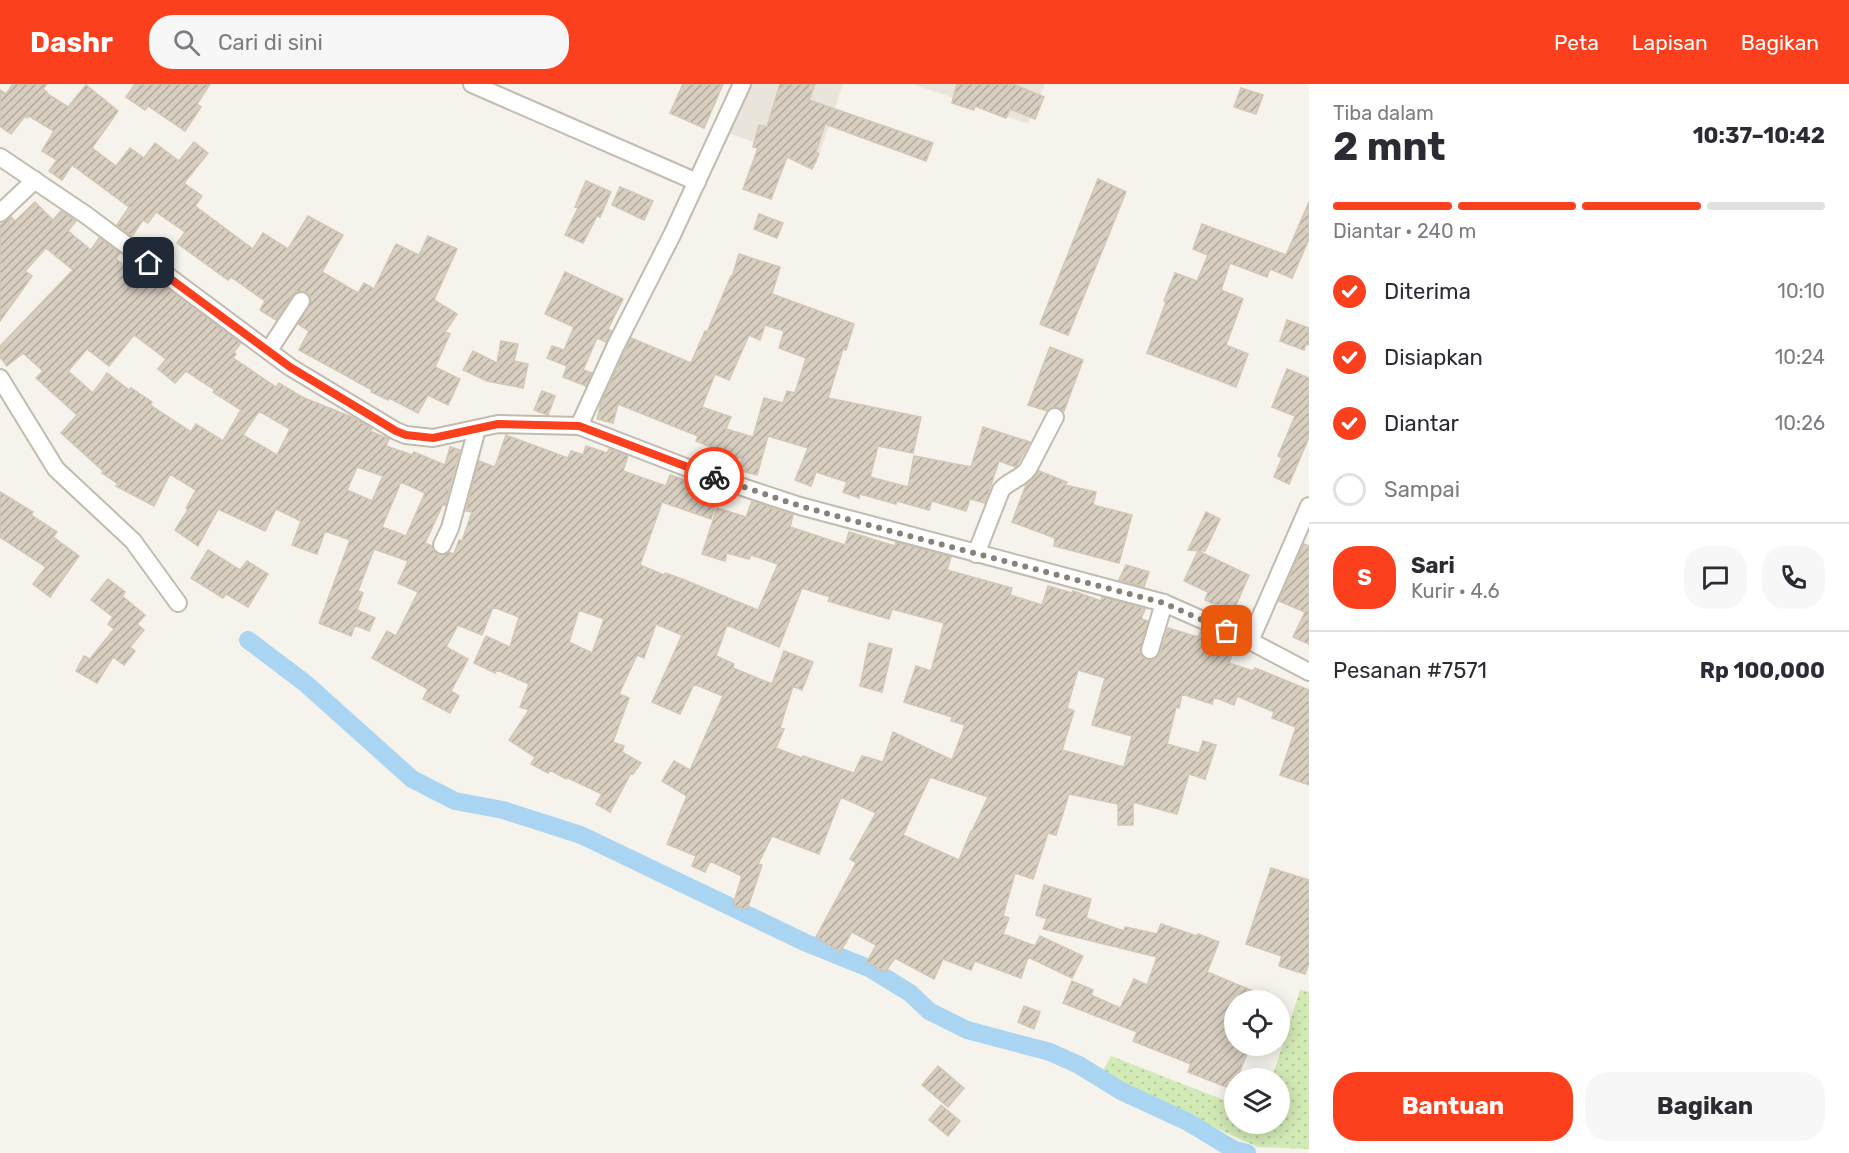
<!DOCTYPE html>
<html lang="id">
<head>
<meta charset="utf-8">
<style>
  body { margin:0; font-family:Rubik,sans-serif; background:#f7f7f7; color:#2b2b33; height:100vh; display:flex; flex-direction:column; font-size:22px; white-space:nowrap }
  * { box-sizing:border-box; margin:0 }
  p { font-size:20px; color:#7c7c81 }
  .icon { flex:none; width:33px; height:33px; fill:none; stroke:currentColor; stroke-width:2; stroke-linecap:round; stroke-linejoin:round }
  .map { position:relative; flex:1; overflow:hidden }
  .side { display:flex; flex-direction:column; background:#fff; width:540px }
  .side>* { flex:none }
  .buttons { position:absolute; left:1224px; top:906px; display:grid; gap:12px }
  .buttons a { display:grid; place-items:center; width:66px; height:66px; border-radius:50%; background:#fff; box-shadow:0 3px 15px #0003; font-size:30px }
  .pin { position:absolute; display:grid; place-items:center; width:51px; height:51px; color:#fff; margin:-26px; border-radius:12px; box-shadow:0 3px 9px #0006 }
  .courier { position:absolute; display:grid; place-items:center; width:60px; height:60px; margin:-30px; border:4px solid #fc3f1d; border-radius:50%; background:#fff; color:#222; box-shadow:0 2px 8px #0007 }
  .head em { font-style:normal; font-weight:700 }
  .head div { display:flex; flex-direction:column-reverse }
  .head { display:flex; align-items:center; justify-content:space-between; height:102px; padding:0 24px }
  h1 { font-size:39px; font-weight:700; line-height:45px }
  .bar { display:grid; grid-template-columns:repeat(4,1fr); gap:9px 6px; align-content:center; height:72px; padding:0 24px }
  .bar i { height:8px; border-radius:4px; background:#e1e1e2 }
  .bar .on { background:#fc3f1d }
  .bar p { grid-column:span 4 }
  .line { display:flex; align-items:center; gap:15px; padding:0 24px; border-top:2px solid #e1e1e2 }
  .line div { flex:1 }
  .round { display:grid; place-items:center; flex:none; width:63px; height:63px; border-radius:24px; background:#f7f7f7 }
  ol { padding:0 24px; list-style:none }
  li { display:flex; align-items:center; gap:18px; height:66px }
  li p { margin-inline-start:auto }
  li .icon { padding:6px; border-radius:50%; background:#fc3f1d; color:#fff; stroke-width:4 }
  li:last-child { color:#7c7c81 }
  li i { width:33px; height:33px; border:3px solid #e1e1e2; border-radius:50% }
  .primary-button { display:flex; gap:12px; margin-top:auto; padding:12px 24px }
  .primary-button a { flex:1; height:69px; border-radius:24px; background:#fc3f1d; color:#fff; font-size:24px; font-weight:700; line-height:69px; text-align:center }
  .primary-button a+a { background:#f7f7f7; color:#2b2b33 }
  header { display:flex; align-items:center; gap:36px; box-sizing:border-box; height:84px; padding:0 30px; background:#fc3f1d; color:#fff }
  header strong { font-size:28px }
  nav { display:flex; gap:33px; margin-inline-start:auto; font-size:21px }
  .search { width:420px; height:54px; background:#f7f7f7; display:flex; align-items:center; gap:15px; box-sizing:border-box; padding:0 21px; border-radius:24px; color:#7c7c81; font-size:22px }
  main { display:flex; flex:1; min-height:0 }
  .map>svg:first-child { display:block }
  .residential { fill:#eae5da }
  .grass { fill:url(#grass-dots) }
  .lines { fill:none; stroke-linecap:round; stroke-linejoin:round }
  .canal { stroke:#a9d4f2; stroke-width:18 }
  .building { fill:url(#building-hatch); stroke:#d3c7b4; stroke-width:1.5; fill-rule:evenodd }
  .minor-casing { stroke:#c2bbae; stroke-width:20 }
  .minor { stroke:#fff; stroke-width:16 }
  .done { stroke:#878178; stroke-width:6; stroke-dasharray:0 10.8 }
  .route { stroke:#fc3f1d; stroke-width:8 }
</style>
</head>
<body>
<header>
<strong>Dashr</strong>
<div class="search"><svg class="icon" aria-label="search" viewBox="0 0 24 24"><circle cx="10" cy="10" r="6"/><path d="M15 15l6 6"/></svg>Cari di sini</div>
<nav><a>Peta</a><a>Lapisan</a><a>Bagikan</a></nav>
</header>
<main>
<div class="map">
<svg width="1309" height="1069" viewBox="0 0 1309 1069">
  <defs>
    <pattern id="grass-dots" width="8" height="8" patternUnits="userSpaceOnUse" patternTransform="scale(1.5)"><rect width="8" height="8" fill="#d2eab5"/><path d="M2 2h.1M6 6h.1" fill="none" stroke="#b6ca9c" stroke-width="1.8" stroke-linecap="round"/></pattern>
    <pattern id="building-hatch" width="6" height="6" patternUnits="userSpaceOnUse" patternTransform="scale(1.5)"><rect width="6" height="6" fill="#d8cfc1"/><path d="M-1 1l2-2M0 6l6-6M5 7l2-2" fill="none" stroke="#b1aa9e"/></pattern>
  </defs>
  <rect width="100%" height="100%" fill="#f6f3ec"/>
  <!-- residential -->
  <g class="residential">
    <polygon points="752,0 843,0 816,80 728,49"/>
    <polygon points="913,0 1045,0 1028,40"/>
  </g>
  <!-- grass -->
  <polygon class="grass" points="1300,906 1309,908 1309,1065 1258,1063 1187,1031 1102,989 1111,972 1234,1020 1234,1040 1280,1040 1280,994 1272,994"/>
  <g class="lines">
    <!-- canal -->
    <polyline class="canal" points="248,556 305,599 412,695 455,717 503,726 581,751 804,858 871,885 910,909 929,927 967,946 1050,968 1079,981 1121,1007 1188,1038 1234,1066 1247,1069"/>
  </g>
  <!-- building -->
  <g class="building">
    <polygon points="13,0 47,0 43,5 47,8 46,9 68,23 86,1 118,27 92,64 116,82 130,64 144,74 155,59 179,77 194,58 208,69 184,99 202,112 195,122 253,165 263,149 288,165 308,132 343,151 322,188 358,209 364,199 374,205 396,160 419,171 428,152 457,165 434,216 457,230 445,248 450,250 435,283 460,295 448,321 428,311 418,329 389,314 388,316 371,308 372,306 345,291 299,266 309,247 298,240 311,218 311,213 306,208 297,207 293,211 276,236 260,226 265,217 231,193 228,196 177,159 185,148 156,128 148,139 143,136 132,152 117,141 129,123 72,81 62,96 49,87 57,76 42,67 54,47 29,32 27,34 25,32 11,50 0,42 0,6 6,10"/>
    <polygon points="135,0 210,0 197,20 201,23 185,47 148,22 145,26 126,13"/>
    <polygon points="683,0 723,0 704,44 670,29"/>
    <polygon points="780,0 815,0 809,16 933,59 926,77 825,40 816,68 819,70 812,85 787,73 771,115 743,105 758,64 753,63 759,41 767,43"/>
    <polygon points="957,0 1013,0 1044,13 1035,35 1010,25 1006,34 975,22 974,26 952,19"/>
    <polygon points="1241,4 1263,11 1256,30 1234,23"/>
    <polygon points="1098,95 1126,108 1068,251 1040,240"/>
    <polygon points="586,97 611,108 600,133 597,132 583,159 565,151 578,124 575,123"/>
    <polygon points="620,103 653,117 644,136 612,121"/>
    <path d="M35 118 53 136 61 127 76 137 68 147 91 166 99 154 120 169 116 175 141 195 144 191 163 204 165 203 241 259 234 268 236 270 233 274 276 303 279 299 302 313 354 334 372 345 370 347 389 355 386 362 412 371 414 368 445 381 450 363 460 366 445 421 443 420 425 459 432 462 434 467 438 471H443L449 468 454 470 459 456 462 457 472 428 466 427 479 377 495 383 506 351 568 374 571 367 583 371 586 362 607 369 609 365 628 372 623 387 666 402 670 391 720 408 711 435 662 418 640 481 664 491 665 489 682 495 758 526 778 480 751 471 749 475 727 469 725 477 702 470 717 424 746 433 752 417 793 431 790 443 845 461 849 448 895 462 896 458 951 473 947 486 1012 504 1010 511 1042 521 1048 502 1072 509 1073 507 1101 517 1102 513 1145 525 1141 535 1148 537 1140 568 1142 573 1148 576H1153L1160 570 1168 544 1198 553 1201 547 1235 562 1229 579 1253 587 1255 584 1309 606V701L1280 691 1296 643 1272 634 1274 628 1237 612 1234 621 1214 613 1212 620 1182 610 1179 624 1176 623 1167 660 1199 669 1203 657 1216 661 1205 695 1189 690 1177 730 1133 718V741H1118V720L1069 710 1056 751 1048 749 1033 795 1015 789 1003 832 1009 834 1003 850 1035 862 1040 852 1083 872 1072 894 1028 873 1021 894 975 877 971 886 943 875 934 895 895 874 885 888 867 878 876 861 852 848 840 868 816 853 856 779 850 775 876 729 841 713 819 770 772 752 758 780 762 781 747 826 733 821 742 792 710 777 705 788 692 782 696 772 667 760 687 712 662 697 674 677 690 686 723 612 694 600 680 630 652 618 682 551 656 540 644 574 637 571 619 610 629 614 613 658 624 662 622 668 641 679 633 690 631 689 610 728 596 720 602 710 566 693V695L550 686 548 689 531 680 535 673 509 656 529 626 520 623 529 600 497 586 495 589 474 579 486 552 510 563 519 533 493 523 482 551 458 541 446 563 468 575 451 607 459 612 450 629 423 615 428 605 372 574 387 547 396 552 418 508 398 499 408 477 374 465 358 507 363 509 357 526 375 534 369 547 355 541 351 552 319 539 350 456 325 447 317 470 292 461 301 437 276 425 265 447 218 425 198 462 175 446 188 426 186 424 196 406 170 390 154 422 116 402 118 400 102 389 103 387 61 349 77 331 36 294 43 287 23 269 7 282 0 273V262L73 186 46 164 25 187 32 192 0 237V141L11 133 15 137ZM134 251 166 275 158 285 175 299 186 287 215 306 213 308 241 326 223 357 196 340 191 348 150 321 152 318 131 304 129 306 107 289 93 309 68 287 87 265 109 282ZM259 327 290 345 277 371 243 351ZM357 383 383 392 372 417 347 406ZM401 398 425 409 406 452 382 443ZM802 504 830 513 828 517 889 535 892 525 944 539 931 587 916 582 904 618 952 633 951 637 965 641 952 676 893 648 883 678 862 672 854 689 803 672 802 674 776 664 784 645 780 644 793 602 802 606 813 578 784 567 772 600 733 584 734 580 716 572 727 541 779 563ZM579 526 604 535 592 569 569 558ZM1078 586 1105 594 1092 641 1132 652 1124 683 1062 666 1074 627 1067 624ZM930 693 988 713 972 747H971L959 776 903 751Z"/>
    <polygon points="1309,118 1309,155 1292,194 1270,185 1267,193 1230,179 1221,206 1243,215 1226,261 1248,270 1236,303 1147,269 1166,218 1164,217 1175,189 1197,197 1208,171 1193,165 1202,140 1286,171"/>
    <polygon points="759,130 783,139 777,154 754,145"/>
    <path d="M739 170 780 183 772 210 854 240 846 266 843 265 828 314 921 333 913 369 878 362 870 393 908 403 914 372 971 383 983 343 1030 358 1016 383 999 377 985 419 970 415 966 427 932 417 929 426 897 417 896 420 860 410 859 414 843 408 847 398 816 388 811 402 795 396 808 364 768 352 757 391 739 386 742 375 696 357 698 352 618 320 613 339 597 335 601 319 631 254 691 279 705 247 707 248 731 192 732 193ZM765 241 784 247 779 264 806 274 795 309 787 307 783 319 764 314 753 353 726 345 731 333 702 323 715 290 729 296 749 251 760 256Z"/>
    <polygon points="565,188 623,215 608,245 612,247 606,258 597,254 583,286 592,289 586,302 563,293 567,282 547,274 552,262 564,266 574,243 545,230"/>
    <polygon points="1287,236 1309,244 1309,261 1306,260 1304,266 1280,257"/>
    <polygon points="501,257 518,260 514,277 528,280 523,304 487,297 463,286 473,267 497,279"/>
    <polygon points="1050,263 1083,276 1064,327 1055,323 1047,327 1028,321"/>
    <polygon points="1287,285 1309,294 1309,353 1289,400 1274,393 1282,374 1278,372 1295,332 1272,323"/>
    <polygon points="542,307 555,312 548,331 534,326"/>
    <polygon points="1039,387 1067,398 1065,401 1096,408 1093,421 1132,431 1119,479 1054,462 1055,454 1012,438 1026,401"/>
    <polygon points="0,408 33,428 31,431 57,448 53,453 79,472 50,513 33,500 46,483 0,453"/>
    <polygon points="1206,428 1220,435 1205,467 1188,466"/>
    <polygon points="1304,460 1309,462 1309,560 1293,553 1305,528 1279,517"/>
    <polygon points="208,466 240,486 247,477 268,490 248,523 226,510 223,514 191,494"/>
    <polygon points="1198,467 1249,491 1233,528 1205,516 1208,508 1184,497"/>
    <polygon points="1126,481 1149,488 1144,503 1119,496"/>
    <polygon points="108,495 125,508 122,512 145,531 137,540 144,546 130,563 135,567 124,581 113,573 97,599 76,587 84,572 90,575 114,545 108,540 113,533 91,516"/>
    <polygon points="869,559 892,565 882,608 860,602"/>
    <polygon points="1271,784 1309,796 1309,879 1305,890 1279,882 1282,872 1246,860"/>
    <polygon points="1044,801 1091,815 1086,834 1124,847 1125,843 1157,850 1161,840 1197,852 1198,850 1219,858 1207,888 1275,916 1234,916 1234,962 1250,962 1237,994 1234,994 1234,1006 1188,988 1191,980 1133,957 1137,948 1063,919 1072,897 1093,906 1091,911 1120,924 1134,895 1147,901 1157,873 1043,845 1047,835 1036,831"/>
    <polygon points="1024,922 1040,928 1034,945 1018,938"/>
    <polygon points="938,982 964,1004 948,1023 922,1001"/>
    <polygon points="941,1021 960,1037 948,1052 929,1036"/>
  </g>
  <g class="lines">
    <!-- minor casing -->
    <g class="minor-casing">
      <g id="minor">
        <polyline points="472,0 697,98"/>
        <polyline points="0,73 86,131 290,283 396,347 406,351 433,354 498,340 579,342 706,391 800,422 1164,519 1250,557 1309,588"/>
        <polyline points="0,129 35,96"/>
        <polyline points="269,266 301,217"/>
        <polyline points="0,294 56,385 133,457 178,519"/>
        <polyline points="579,342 616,261 672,151 742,0"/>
        <polyline points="442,461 450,444 477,345"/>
        <path d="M976 470 1001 406C1008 397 1021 395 1028 385L1055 333"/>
        <polyline points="1250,557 1309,422"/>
        <polyline points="1150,566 1164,519"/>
      </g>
    </g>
    <!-- minor -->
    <use href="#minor" class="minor"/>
  </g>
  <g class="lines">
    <!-- done -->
    <polyline class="done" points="714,393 800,422 894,448 1164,519 1227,547"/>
    <!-- route -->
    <polyline class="route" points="149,179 290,283 396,347 406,351 433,354 498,340 579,342 714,393"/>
  </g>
</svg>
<div class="buttons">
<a><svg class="icon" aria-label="locate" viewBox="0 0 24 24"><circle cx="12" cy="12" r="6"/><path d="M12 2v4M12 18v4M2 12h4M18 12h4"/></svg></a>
<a><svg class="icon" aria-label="layers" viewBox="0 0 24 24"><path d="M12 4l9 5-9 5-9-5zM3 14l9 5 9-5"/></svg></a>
</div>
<div class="pin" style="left:1227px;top:547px;background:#ea580c"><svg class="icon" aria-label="bag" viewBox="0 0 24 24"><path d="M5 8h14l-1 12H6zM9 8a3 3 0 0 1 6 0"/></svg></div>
<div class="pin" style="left:149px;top:179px;background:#1f2937"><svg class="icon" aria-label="home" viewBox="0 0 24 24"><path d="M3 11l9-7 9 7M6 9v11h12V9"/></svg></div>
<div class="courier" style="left:714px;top:393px"><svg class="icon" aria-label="bike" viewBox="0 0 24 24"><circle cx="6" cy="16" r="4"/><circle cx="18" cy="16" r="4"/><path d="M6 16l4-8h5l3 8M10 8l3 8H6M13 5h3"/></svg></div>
</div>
<section class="side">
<div class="head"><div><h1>2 mnt</h1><p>Tiba dalam</p></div><em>10:37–10:42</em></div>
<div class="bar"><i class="on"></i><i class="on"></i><i class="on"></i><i></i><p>Diantar · 240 m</p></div>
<ol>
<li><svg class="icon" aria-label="check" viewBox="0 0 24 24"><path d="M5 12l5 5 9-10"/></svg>Diterima<p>10:10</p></li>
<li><svg class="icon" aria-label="check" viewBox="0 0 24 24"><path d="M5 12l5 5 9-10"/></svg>Disiapkan<p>10:24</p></li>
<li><svg class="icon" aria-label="check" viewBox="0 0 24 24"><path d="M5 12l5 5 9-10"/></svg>Diantar<p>10:26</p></li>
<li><i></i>Sampai</li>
</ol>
<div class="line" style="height:108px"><b class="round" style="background:#fc3f1d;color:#fff">S</b><div><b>Sari</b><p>Kurir · 4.6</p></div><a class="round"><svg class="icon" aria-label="chat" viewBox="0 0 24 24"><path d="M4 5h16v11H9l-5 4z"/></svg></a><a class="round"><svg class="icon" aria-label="phone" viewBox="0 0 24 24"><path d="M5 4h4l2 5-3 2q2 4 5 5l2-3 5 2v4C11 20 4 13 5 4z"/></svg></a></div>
<div class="line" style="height:78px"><div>Pesanan #7571</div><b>Rp 100,000</b></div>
<div class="primary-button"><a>Bantuan</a><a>Bagikan</a></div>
</section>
</main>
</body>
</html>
